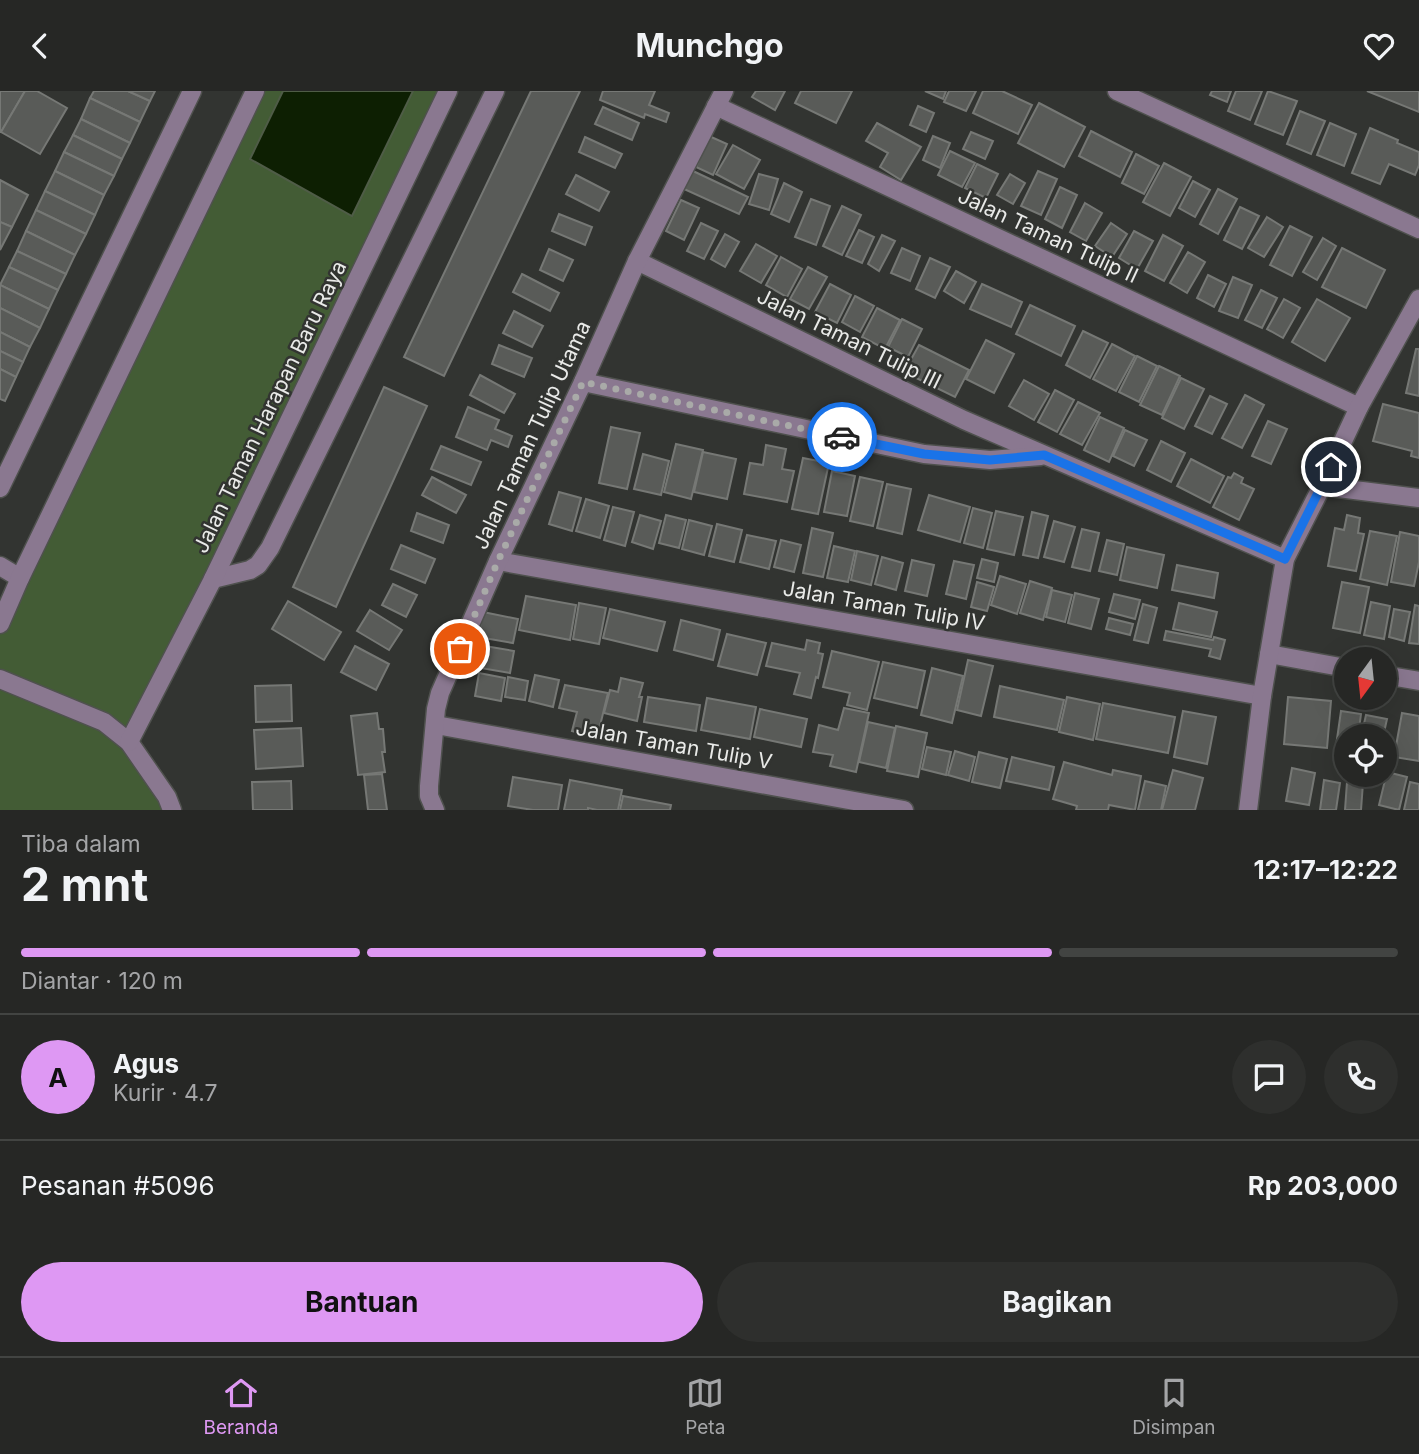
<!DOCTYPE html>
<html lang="id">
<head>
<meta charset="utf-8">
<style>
  body { margin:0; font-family:Inter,sans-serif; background:#2e2f2d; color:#f1f3f6; height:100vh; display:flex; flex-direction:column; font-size:26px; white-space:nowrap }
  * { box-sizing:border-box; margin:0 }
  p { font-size:23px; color:#a4a5a7 }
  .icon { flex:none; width:38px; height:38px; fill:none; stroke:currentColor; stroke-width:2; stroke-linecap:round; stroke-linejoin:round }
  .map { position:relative; height:719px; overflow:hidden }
  .side { display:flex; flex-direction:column; background:#262725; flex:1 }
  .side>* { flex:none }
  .needle { width:46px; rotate:195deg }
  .controls { position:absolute; left:1334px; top:556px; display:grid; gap:14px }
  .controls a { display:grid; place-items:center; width:63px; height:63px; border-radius:50%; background:#262725; box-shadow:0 7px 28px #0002,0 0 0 2px #424442; font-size:35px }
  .pin { position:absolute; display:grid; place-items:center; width:60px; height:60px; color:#fff; margin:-30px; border:4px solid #fff; border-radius:50%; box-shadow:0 2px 7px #0007 }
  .courier { position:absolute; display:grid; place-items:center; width:70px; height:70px; margin:-35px; border:5px solid #1a73e8; border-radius:50%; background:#fff; color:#222; box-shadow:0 2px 9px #0007 }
  .summary em { font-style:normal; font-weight:700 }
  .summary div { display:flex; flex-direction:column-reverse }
  .summary { display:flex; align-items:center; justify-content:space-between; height:119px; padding:0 21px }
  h1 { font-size:46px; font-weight:700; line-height:52px }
  .bar { display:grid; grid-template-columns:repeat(4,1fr); gap:10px 7px; align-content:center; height:84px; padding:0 21px }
  .bar i { height:9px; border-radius:5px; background:#424442 }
  .bar .on { background:#de98f3 }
  .bar p { grid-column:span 4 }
  .line { display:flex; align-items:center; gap:18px; padding:0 21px; border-top:2px solid #424442 }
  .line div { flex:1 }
  .round { display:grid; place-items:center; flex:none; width:74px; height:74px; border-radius:37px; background:#2e2f2d }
  .action { display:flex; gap:14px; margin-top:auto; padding:14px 21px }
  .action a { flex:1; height:80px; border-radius:42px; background:#de98f3; color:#111; font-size:28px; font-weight:700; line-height:80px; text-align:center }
  .action a+a { background:#2e2f2d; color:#f1f3f6 }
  header { display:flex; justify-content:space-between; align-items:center; height:91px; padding:0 21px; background:#262725; font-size:32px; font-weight:700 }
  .dock { display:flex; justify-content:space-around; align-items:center; height:98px; border-top:2px solid #424442; background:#262725; font-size:19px; color:#a4a5a7 }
  .dock a { display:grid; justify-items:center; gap:4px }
  .dock .on { color:#de98f3 }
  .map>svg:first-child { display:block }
  .green { fill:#435c35 }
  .water { fill:#0d1f02; stroke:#4f5c47; stroke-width:2 }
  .building { fill:#595b58; stroke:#767875; stroke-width:2 }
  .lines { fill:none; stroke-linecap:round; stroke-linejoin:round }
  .minor-casing { stroke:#4f514e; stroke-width:21 }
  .minor { stroke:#8a7890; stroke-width:18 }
  .done { stroke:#a9aaa8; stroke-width:7; stroke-dasharray:0 12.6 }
  .route { stroke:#1a73e8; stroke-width:9 }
  .labels { text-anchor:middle; stroke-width:5; stroke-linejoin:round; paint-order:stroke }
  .street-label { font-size:21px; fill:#e9eae8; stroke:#323431 }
</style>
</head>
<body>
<header><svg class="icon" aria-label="back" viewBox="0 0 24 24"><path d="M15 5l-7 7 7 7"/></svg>Munchgo<svg class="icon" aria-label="heart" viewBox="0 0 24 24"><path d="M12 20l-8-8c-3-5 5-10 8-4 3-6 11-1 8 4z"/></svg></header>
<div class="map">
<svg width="1419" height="719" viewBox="0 0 1419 719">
  <rect width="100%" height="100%" fill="#323431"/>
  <!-- green -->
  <polygon class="green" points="255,0 448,0 129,650 172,719 0,719 0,533"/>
  <!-- water -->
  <polygon class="water" points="283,0 413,0 352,125 250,68"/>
  <!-- building -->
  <g class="building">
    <polygon points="0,0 25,0 1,41 0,41"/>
    <polygon points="25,0 37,0 67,17 40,63 1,41"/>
    <polygon points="94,0 128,0 150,10 140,31 90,7"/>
    <polygon points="128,0 155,0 150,10"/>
    <polygon points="531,0 580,0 444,285 404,266"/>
    <polygon points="603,0 655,0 649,14 669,22 666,31 645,23 644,27 600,9"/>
    <polygon points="756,0 785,0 775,19 752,6"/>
    <polygon points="801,0 852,0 836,32 795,12"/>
    <polygon points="925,0 946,0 943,8"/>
    <polygon points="949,0 976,0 966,20 944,11"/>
    <polygon points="983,0 1002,0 1032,14 1018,43 973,22"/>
    <polygon points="1212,0 1231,0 1227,11 1210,4"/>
    <polygon points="1236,0 1262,0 1250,29 1228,20"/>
    <polygon points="1268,0 1297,10 1283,44 1255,33"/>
    <polygon points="1367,0 1419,0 1419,21"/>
    <polygon points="90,7 140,31 130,52 81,28"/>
    <polygon points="1039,12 1085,36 1064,76 1018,52"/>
    <polygon points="918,15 934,22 926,41 910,34"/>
    <polygon points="603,16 639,32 632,49 595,33"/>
    <polygon points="1300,20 1325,30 1311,63 1287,53"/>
    <polygon points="81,28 130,52 122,68 73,44"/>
    <polygon points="877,32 921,56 901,89 880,76 888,62 866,50"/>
    <polygon points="1330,32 1356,43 1344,75 1317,64"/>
    <polygon points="1370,37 1398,49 1397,52 1419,61 1419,74 1415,84 1389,73 1380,93 1352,82"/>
    <polygon points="1091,40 1132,61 1120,86 1079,65"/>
    <polygon points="971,41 993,50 985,68 963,58"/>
    <polygon points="73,44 122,68 114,85 64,61"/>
    <polygon points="709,45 727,53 713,84 696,76"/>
    <polygon points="933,45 950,52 940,77 923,69"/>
    <polygon points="585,46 622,63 615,77 579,61"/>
    <polygon points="733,54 760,69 744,98 716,83"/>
    <polygon points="950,60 975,72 962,96 938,84"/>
    <polygon points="64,61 114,85 104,104 55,80"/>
    <polygon points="1136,63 1159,75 1144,103 1122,92"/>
    <polygon points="1164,72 1191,86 1170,125 1143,111"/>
    <polygon points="977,73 998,83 986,107 965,97"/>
    <polygon points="55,80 104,104 95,124 45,100"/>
    <polygon points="693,80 748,106 739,123 684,98"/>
    <polygon points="1038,80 1057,88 1041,124 1021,115"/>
    <polygon points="759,83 778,88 769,119 749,113"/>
    <polygon points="1010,83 1025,92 1013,113 997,104"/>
    <polygon points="576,84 609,101 599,120 566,103"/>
    <polygon points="0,89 28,104 12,136 0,131"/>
    <polygon points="1193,90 1210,99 1195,126 1179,117"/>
    <polygon points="784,92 802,101 789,131 771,123"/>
    <polygon points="1060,96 1077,104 1062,137 1045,128"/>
    <polygon points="1218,98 1237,108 1218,143 1200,133"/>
    <polygon points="45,100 95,124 86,143 36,119"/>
    <polygon points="811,108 830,115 816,154 795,146"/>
    <polygon points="681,109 699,117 684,149 666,140"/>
    <polygon points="1085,112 1102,122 1086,150 1070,141"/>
    <polygon points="842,115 861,124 842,164 823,155"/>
    <polygon points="1240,116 1259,125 1242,158 1224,149"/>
    <polygon points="36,119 86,143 75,164 26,140"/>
    <polygon points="559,123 592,136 585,154 552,140"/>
    <polygon points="1267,126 1283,136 1264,166 1248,157"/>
    <polygon points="0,131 12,136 0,159"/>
    <polygon points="701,132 718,140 704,168 687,160"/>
    <polygon points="1111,132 1127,143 1112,166 1095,155"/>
    <polygon points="1290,135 1312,146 1292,185 1270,174"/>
    <polygon points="859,139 874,146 862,172 846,165"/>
    <polygon points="26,140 75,164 66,183 17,160"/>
    <polygon points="1134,140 1153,150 1137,178 1119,167"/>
    <polygon points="725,143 739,151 725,176 711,168"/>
    <polygon points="882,144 895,150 879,180 868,173"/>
    <polygon points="1163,144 1183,155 1164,190 1145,180"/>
    <polygon points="1323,147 1336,155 1317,189 1303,181"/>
    <polygon points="756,153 777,165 761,192 740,180"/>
    <polygon points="902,157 920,165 910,190 891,182"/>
    <polygon points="1342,157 1385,179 1366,217 1322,196"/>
    <polygon points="549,158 573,169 563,190 540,179"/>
    <polygon points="17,160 66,183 58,199 9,176"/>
    <polygon points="1188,161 1205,171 1187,202 1170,192"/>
    <polygon points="781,166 802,178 787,206 766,194"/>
    <polygon points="930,167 950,176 935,207 916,198"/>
    <polygon points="9,176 58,199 49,218 0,194"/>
    <polygon points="808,176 827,186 809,218 790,208"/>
    <polygon points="956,180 976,191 964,212 944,200"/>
    <polygon points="522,183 559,202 550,220 513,201"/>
    <polygon points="1208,184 1226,193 1214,216 1197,207"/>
    <polygon points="1233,186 1252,194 1238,227 1219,220"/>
    <polygon points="830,193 851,204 837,232 815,221"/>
    <polygon points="982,193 1022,211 1011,236 970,218"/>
    <polygon points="0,194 49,218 40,237 0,217"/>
    <polygon points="1261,199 1277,207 1262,237 1245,229"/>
    <polygon points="855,205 874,215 860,241 842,231"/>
    <polygon points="1284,208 1300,217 1283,247 1267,238"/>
    <polygon points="1317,208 1350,227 1325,270 1292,251"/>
    <polygon points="1030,214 1075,235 1061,265 1016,243"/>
    <polygon points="0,217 40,237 30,256 0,241"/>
    <polygon points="877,217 900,229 885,258 862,246"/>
    <polygon points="514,220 543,235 532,256 503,242"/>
    <polygon points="902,228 922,238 908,266 888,256"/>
    <polygon points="1083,240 1108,252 1090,287 1066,274"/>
    <polygon points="0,241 30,256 23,271 0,260"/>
    <polygon points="986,249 1014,263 994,302 966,288"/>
    <polygon points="1112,253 1135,265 1116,300 1093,288"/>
    <polygon points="499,254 532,267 524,286 492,273"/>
    <polygon points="919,254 969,279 955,306 904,281"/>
    <polygon points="1416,258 1419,258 1419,305 1406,302"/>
    <polygon points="0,260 23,271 16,286 0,278"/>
    <polygon points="1137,265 1157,275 1139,311 1119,301"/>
    <polygon points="1159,275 1180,285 1162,324 1140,314"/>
    <polygon points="0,278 16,286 5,310 0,308"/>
    <polygon points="480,284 515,303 504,322 470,304"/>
    <polygon points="1181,287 1204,298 1184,338 1162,327"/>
    <polygon points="1024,289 1049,303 1034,329 1009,315"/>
    <polygon points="384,296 427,315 336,516 293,496"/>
    <polygon points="1055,299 1074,309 1057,341 1038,331"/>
    <polygon points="1245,304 1264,314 1242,357 1222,347"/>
    <polygon points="1210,305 1227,313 1212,343 1195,335"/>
    <polygon points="1078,311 1100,322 1082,354 1060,343"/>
    <polygon points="1383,313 1419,322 1419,367 1411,365 1412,360 1373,350"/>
    <polygon points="468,316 499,329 495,338 512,345 508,356 491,349 487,359 456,346"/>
    <polygon points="1100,326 1124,337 1109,371 1084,359"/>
    <polygon points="1268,330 1287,338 1271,373 1252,365"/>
    <polygon points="611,336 640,342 627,398 599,392"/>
    <polygon points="1125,339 1147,349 1134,375 1113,365"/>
    <polygon points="1161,350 1185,362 1171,391 1147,379"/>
    <polygon points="676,353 703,359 691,408 664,401"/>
    <polygon points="766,354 786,358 782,378 794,380 787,411 744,403 750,372 763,374"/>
    <polygon points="441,355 481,371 471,394 431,378"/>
    <polygon points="703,361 736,368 727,408 694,401"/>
    <polygon points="643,363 669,370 661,404 634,398"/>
    <polygon points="803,367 829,372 818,423 792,418"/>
    <polygon points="1191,368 1224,385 1210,412 1177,395"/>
    <polygon points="832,380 855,385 847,425 824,421"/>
    <polygon points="1234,382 1243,387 1241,392 1254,398 1239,429 1213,416 1228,386 1231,387"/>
    <polygon points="432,386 466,404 456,422 422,404"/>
    <polygon points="860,386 883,391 873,435 850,430"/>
    <polygon points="887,393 911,398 902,443 877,437"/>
    <polygon points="559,401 581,407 572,440 549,433"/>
    <polygon points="929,404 970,416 960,451 918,439"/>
    <polygon points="586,408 609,415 600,447 576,440"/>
    <polygon points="613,416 634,421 625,455 604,449"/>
    <polygon points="973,417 992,422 983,457 964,452"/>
    <polygon points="996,420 1023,426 1014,464 987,458"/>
    <polygon points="1032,421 1048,425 1038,467 1023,464"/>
    <polygon points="417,422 449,434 443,452 411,440"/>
    <polygon points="640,424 661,430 653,458 632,451"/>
    <polygon points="666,424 686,429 679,457 659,452"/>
    <polygon points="1347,424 1360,427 1358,442 1364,443 1356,480 1328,475 1335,437 1344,439"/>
    <polygon points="689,429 712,435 704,464 682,458"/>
    <polygon points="1054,430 1075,436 1064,471 1044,466"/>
    <polygon points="717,433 742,439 734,471 709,465"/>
    <polygon points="812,437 833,442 823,486 803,482"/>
    <polygon points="1082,438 1099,442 1090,480 1072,476"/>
    <polygon points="1370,440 1397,445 1387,494 1360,488"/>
    <polygon points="1400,441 1419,445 1419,471 1414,495 1391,491"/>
    <polygon points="747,444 776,450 769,478 740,471"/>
    <polygon points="781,449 801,454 794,481 774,476"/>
    <polygon points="1107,449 1124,453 1117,484 1099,480"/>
    <polygon points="401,454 435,468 425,492 391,478"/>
    <polygon points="834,455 855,460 848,491 827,487"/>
    <polygon points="1127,456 1164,464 1157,497 1120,489"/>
    <polygon points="857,460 878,465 871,494 851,489"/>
    <polygon points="882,466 903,472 896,499 875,493"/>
    <polygon points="982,468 998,472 994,491 977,487"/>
    <polygon points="912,469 934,474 927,505 905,500"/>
    <polygon points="954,470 974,474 966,508 946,503"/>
    <polygon points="1177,474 1218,482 1214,507 1172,499"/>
    <polygon points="1000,485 1026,493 1017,523 991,514"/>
    <polygon points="1030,490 1052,497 1043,529 1020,522"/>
    <polygon points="977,491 994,496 987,520 971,516"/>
    <polygon points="1342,491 1369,496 1360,542 1333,537"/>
    <polygon points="393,493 417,504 406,526 382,514"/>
    <polygon points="1052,499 1072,504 1065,531 1046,526"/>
    <polygon points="1075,502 1099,508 1091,538 1068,532"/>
    <polygon points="1114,503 1140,509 1135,528 1109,521"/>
    <polygon points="526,505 576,514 570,549 519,539"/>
    <polygon points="288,510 341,541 324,569 272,538"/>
    <polygon points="1371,511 1390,515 1384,548 1364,544"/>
    <polygon points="579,512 606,517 599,553 573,548"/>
    <polygon points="1179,512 1217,521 1211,546 1173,538"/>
    <polygon points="1143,513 1157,517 1148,552 1134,549"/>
    <polygon points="1415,514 1419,515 1419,553 1409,552"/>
    <polygon points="610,518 665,531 657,560 603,547"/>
    <polygon points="1394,518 1410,521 1404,550 1389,546"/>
    <polygon points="370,519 402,539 389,559 357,540"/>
    <polygon points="483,521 518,528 513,552 478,546"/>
    <polygon points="1109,527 1133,533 1130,544 1106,538"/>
    <polygon points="681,529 720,539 713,569 674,559"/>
    <polygon points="1166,540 1213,549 1214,546 1225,549 1220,568 1209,565 1211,558 1164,549"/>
    <polygon points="727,543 766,552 757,584 718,575"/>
    <polygon points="807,549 820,552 818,562 823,563 818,587 816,586 811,607 794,603 800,582 766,575 772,552 805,559"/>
    <polygon points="479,554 514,560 510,582 475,576"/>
    <polygon points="355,555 389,573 376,599 341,581"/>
    <polygon points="832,560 879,571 867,619 847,614 850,602 823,596"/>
    <polygon points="968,569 993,575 981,625 957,619"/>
    <polygon points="883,571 925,580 917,617 874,607"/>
    <polygon points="932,577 963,585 952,632 921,624"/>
    <polygon points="479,582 505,587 501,610 475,605"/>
    <polygon points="535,584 559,589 553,616 529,610"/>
    <polygon points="508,586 528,590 525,609 505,606"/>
    <polygon points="621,587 643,592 639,606 642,606 637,630 604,622 610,599 618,601"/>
    <polygon points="291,594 292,630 256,631 255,595"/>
    <polygon points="565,594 608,602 597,647 572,640 577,621 559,617"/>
    <polygon points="1000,595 1064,609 1057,639 994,626"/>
    <polygon points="648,606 700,614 696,640 644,631"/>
    <polygon points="1067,606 1100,613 1093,649 1059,641"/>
    <polygon points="1288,606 1331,610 1327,657 1284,653"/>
    <polygon points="707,607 756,616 750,648 701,639"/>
    <polygon points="1103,612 1175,626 1168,662 1096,648"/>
    <polygon points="844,617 869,622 856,681 830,675 833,664 813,661 819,634 838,639"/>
    <polygon points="760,618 807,628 801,656 754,646"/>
    <polygon points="1183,620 1216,626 1207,673 1174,666"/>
    <polygon points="1341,620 1361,623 1358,646 1346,646 1346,670 1334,669"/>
    <polygon points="377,622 379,638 383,638 385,661 382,661 385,681 358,684 351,625"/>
    <polygon points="1402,622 1419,625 1419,670 1394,666"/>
    <polygon points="1366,624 1387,628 1383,646 1361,646"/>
    <polygon points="868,631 895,637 886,677 859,671"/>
    <polygon points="896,635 927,642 918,686 887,680"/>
    <polygon points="301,637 303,675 256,678 254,639"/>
    <polygon points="927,656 951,661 946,684 922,678"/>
    <polygon points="955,660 975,666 969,690 948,684"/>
    <polygon points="979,661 1007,668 1000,697 972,691"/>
    <polygon points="1012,666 1054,676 1049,699 1006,690"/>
    <polygon points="1064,671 1112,684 1113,679 1141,685 1135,719 1109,714 1108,719 1076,719 1077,715 1053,708"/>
    <polygon points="1292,677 1315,682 1309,714 1286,710"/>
    <polygon points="1173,679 1203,687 1195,719 1162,719"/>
    <polygon points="1387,681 1407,686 1399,719 1379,714"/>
    <polygon points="382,683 387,719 368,719 364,684"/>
    <polygon points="513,686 562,694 558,719 533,719 508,715"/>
    <polygon points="570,689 622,699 618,719 597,719 588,717 588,719 564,719"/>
    <polygon points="1324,689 1340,692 1336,719 1320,719"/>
    <polygon points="291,690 292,719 253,719 252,691"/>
    <polygon points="1145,690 1166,695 1161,719 1138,719"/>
    <polygon points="1347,691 1363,692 1361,719 1345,719"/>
    <polygon points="1410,691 1419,693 1419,719 1404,719"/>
    <polygon points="623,705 671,714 670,719 620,719"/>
  </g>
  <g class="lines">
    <!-- minor casing -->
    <g class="minor-casing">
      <g id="minor">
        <polyline points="1117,0 1419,138"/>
        <polyline points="716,15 1359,316"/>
        <polyline points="637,170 964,329 1285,468"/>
        <polyline points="583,291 924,363 990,369 1041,365"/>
        <polyline points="1322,395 1419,407"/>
        <polyline points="0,397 192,0"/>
        <polyline points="498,470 1262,605"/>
        <polyline points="0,475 20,487"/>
        <polyline points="213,488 250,479 258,474 270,457 495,0"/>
        <polyline points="0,533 20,487 255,0"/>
        <polyline points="1269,563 1346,577"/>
        <polyline points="1384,584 1419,590"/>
        <polyline points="0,588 104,631 129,651 167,706 172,719"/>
        <polyline points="436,634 904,719"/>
        <polyline points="129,651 213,488 448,0"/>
        <polyline points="435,719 429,705 429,695 436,618 440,602 498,470 583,291 637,170 724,0"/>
        <polyline points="1248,719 1262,605 1285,468 1322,395 1359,316 1419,208"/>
      </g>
    </g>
    <!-- minor -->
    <use href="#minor" class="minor"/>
  </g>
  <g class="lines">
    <!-- done -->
    <polyline class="done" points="460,558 498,470 583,291 842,346"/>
    <!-- route -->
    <polyline class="route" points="842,346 924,363 990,369 1044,364 1285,468 1331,376"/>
  </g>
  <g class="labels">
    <!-- street labels -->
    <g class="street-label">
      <text transform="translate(1048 145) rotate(25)" y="7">Jalan Taman Tulip II</text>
      <text transform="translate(849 248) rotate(26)" y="7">Jalan Taman Tulip III</text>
      <text transform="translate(270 316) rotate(-64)" y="7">Jalan Taman Harapan Baru Raya</text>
      <text transform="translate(532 344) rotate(-65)" y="7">Jalan Taman Tulip Utama</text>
      <text transform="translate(884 515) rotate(10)" y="7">Jalan Taman Tulip IV</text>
      <text transform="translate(674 654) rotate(10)" y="7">Jalan Taman Tulip V</text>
    </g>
  </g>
</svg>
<div class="controls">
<a><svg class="needle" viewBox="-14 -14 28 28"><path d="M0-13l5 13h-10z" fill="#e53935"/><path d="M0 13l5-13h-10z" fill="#a4a5a7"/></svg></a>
<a><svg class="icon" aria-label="locate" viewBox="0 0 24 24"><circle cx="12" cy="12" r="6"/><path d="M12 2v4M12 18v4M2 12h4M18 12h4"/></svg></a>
</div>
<div class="pin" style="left:460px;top:558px;background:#ea580c"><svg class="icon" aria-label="bag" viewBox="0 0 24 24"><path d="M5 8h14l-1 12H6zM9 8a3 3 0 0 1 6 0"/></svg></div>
<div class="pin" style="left:1331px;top:376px;background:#1f2937"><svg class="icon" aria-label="home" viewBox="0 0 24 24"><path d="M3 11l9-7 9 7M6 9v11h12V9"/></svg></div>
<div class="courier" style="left:842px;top:346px"><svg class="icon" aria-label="car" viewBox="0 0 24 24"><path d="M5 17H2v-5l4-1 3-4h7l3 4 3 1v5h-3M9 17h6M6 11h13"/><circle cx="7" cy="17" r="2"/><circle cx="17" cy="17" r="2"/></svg></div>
</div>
<section class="side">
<div class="summary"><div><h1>2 mnt</h1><p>Tiba dalam</p></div><em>12:17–12:22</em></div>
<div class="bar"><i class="on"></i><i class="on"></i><i class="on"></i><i></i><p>Diantar · 120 m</p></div>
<div class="line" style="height:126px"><b class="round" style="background:#de98f3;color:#111">A</b><div><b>Agus</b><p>Kurir · 4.7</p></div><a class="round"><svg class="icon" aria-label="chat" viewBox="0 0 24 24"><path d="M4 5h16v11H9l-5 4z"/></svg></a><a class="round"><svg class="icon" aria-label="phone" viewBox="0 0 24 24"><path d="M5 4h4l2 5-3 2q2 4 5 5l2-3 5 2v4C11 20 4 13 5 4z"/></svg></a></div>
<div class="line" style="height:91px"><div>Pesanan #5096</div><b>Rp 203,000</b></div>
<div class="action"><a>Bantuan</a><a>Bagikan</a></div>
</section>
<nav class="dock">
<a class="on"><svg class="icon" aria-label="home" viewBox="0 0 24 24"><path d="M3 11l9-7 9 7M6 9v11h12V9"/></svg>Beranda</a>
<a><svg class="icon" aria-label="map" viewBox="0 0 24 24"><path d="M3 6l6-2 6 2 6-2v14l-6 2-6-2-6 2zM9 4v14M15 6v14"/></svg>Peta</a>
<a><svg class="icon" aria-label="saved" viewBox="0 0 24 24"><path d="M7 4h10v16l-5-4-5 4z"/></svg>Disimpan</a>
</nav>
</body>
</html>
